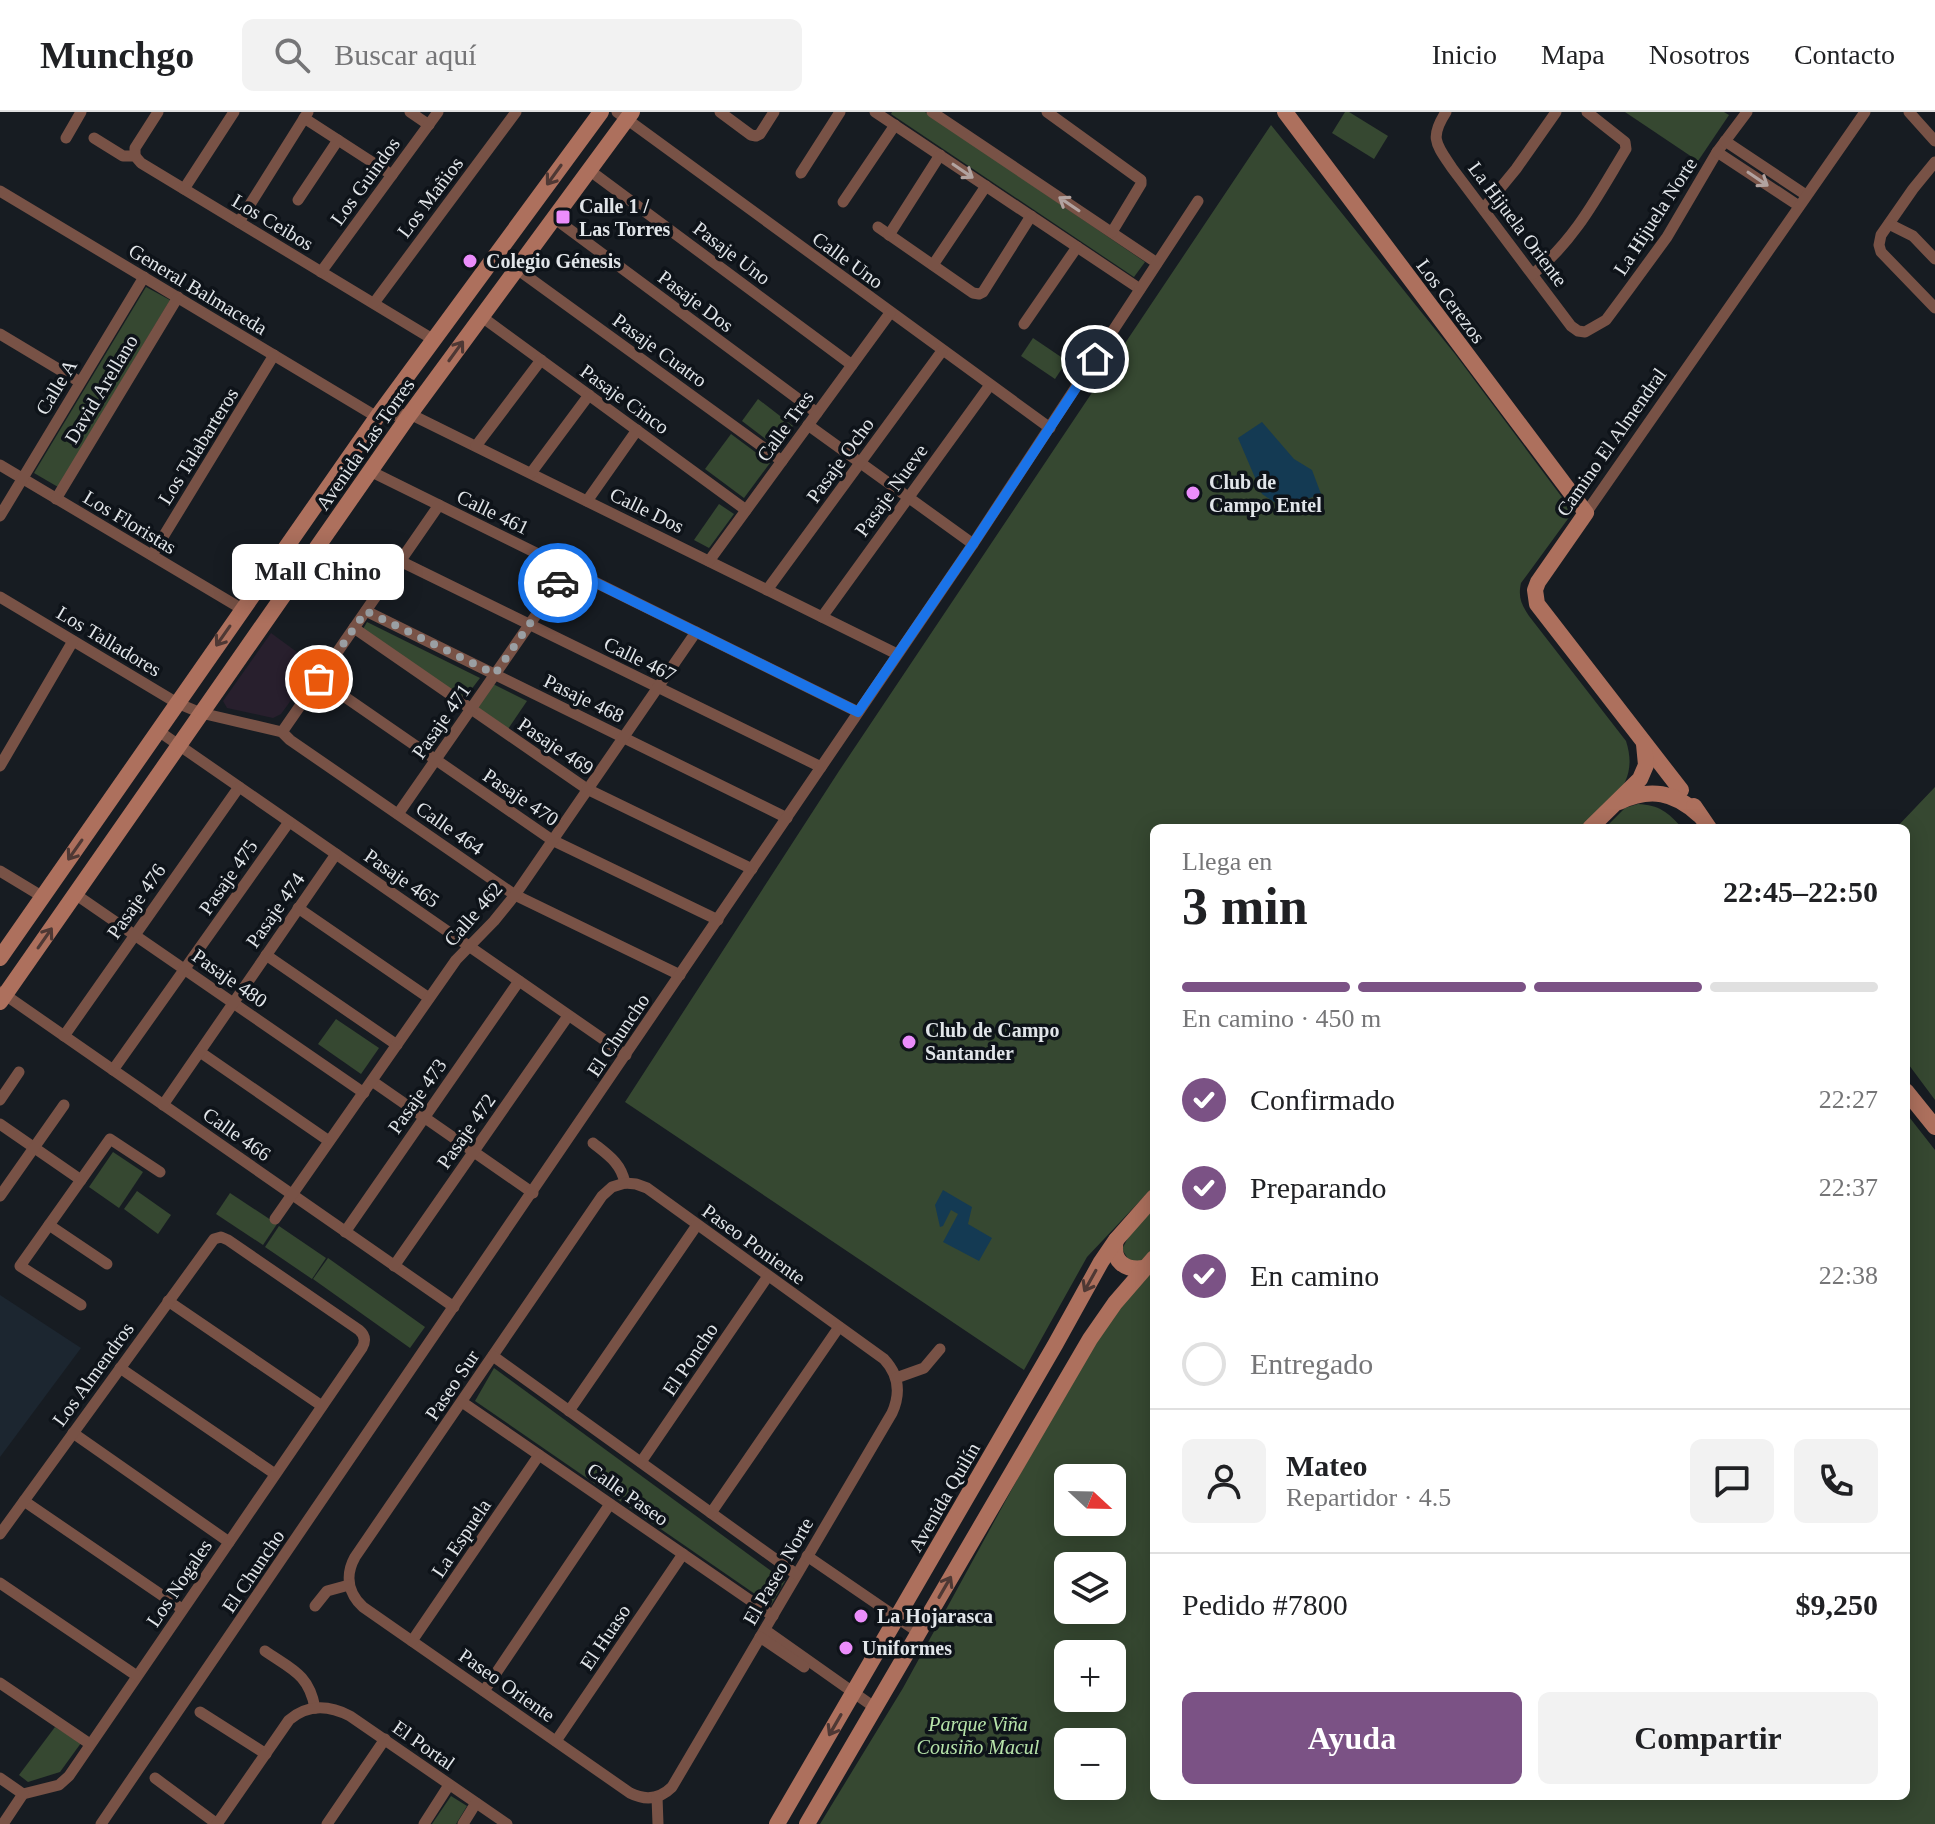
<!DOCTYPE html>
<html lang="es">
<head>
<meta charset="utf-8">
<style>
  body { margin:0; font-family:"Times New Roman",serif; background:#f2f2f2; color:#202124; height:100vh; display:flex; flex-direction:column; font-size:30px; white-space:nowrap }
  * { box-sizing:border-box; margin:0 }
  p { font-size:26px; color:#757577 }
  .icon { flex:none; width:44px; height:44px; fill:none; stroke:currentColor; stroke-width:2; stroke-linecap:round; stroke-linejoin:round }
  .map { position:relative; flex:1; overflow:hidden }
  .sheet { position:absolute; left:1150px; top:712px; width:760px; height:976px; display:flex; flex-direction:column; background:#fff; border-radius:12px; box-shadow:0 4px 20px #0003 }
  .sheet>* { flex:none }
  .needle { width:52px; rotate:112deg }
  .buttons { position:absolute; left:1054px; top:1352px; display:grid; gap:16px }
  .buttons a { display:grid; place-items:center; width:72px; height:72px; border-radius:12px; background:#fff; box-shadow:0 4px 20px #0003; font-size:40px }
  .pin { position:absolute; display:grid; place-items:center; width:68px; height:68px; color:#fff; margin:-34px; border:4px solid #fff; border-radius:50%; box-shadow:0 2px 8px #0007 }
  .courier { position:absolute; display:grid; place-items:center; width:80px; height:80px; margin:-40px; border:6px solid #1a73e8; border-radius:50%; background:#fff; color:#222; box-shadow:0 2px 10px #0007 }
  .bubble { position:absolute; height:56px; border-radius:12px; background:#fff; box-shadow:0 4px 20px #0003; font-size:26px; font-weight:700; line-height:56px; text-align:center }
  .head em { font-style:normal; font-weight:700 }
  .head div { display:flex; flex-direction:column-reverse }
  .head { display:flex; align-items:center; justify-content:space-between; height:136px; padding:0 32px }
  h1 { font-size:52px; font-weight:700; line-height:60px }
  .bar { display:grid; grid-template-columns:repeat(4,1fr); gap:12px 8px; align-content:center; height:96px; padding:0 32px }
  .bar i { height:10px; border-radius:6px; background:#e0e0e0 }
  .bar .on { background:#7b5285 }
  .bar p { grid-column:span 4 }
  .line { display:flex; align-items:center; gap:20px; padding:0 32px; border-top:2px solid #e0e0e0 }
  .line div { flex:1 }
  .round { display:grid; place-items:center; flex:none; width:84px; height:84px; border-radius:12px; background:#f2f2f2 }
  ol { padding:0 32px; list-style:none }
  li { display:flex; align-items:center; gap:24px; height:88px }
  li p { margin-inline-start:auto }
  li .icon { padding:8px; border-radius:50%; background:#7b5285; color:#fff; stroke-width:4 }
  li:last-child { color:#757577 }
  li i { width:44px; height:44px; border:4px solid #e0e0e0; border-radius:50% }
  .action { display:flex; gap:16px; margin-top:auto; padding:16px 32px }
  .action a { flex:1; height:92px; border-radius:12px; background:#7b5285; color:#fff; font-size:32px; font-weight:700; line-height:92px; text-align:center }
  .action a+a { background:#f2f2f2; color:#202124 }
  header { display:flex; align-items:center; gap:48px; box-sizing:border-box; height:112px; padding:0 40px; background:#fff; border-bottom:2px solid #e0e0e0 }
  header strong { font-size:38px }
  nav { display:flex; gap:44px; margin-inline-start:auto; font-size:28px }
  .search { width:560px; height:72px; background:#f2f2f2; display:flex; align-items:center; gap:20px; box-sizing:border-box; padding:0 28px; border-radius:12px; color:#757577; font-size:30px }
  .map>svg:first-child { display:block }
  .commercial { fill:#281f2d }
  .built { fill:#1c2630 }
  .green { fill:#364831; fill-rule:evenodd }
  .water { fill:#143a53 }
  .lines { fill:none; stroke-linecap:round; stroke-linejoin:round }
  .street { stroke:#785246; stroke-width:11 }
  .secondary { stroke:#ad705d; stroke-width:16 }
  .oneway { stroke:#b2a3a0 }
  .oneway2 { stroke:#4e3834 }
  .done { stroke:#9a9fa3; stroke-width:8; stroke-dasharray:0 14.4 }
  .route { stroke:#1a73e8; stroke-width:10 }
  .poi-dot { fill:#eb8dfb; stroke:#0e1319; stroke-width:3 }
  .labels { text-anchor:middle; stroke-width:7; stroke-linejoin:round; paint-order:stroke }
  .street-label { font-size:20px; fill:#e1e5e9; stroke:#0e1319 }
  .poi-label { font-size:20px; font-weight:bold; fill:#e1e5e9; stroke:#0e1319; text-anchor:start }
  .park-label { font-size:20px; font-style:italic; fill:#b7e4aa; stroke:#0e1319 }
</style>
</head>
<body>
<header>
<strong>Munchgo</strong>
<div class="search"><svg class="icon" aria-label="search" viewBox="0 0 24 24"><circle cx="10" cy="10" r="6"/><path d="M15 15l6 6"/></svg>Buscar aquí</div>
<nav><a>Inicio</a><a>Mapa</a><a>Nosotros</a><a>Contacto</a></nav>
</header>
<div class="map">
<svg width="1935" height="1712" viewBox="0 0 1935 1712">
  <rect width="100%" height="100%" fill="#171c22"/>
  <!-- commercial -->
  <polygon class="commercial" points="271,521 316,554 281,602 273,606 227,596 223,589"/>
  <!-- built -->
  <polygon class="built" points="0,1183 81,1236 0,1345"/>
  <!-- green -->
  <g class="green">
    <polygon points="892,0 925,0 1145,150 1134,165 891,2"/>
    <polygon points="1345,0 1349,0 1388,24 1374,47 1332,21"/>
    <polygon points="1625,0 1724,0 1729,3 1698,49"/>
    <path d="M1271 13 1455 242 1573 400 1521 471C1518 485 1521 492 1529 504L1626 629C1640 672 1610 690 1582 716H1154V1074L1087 1145 1024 1258 625 990 839 659Z"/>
    <polygon points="146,175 170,188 58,375 34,361"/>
    <polygon points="1033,226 1067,249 1055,267 1021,244"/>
    <polygon points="758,287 793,314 776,335 742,309"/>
    <polygon points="731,322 770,351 744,386 705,357"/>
    <polygon points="719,392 734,402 709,436 694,428"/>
    <polygon points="367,510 480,566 464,587 363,517"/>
    <polygon points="493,572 527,589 508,617 476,596"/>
    <polygon points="1935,675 1935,988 1906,949 1906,716 1896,716"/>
    <path d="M1638 692C1659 693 1668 700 1682 716H1605L1625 696Z"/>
    <polygon points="336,907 379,936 361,962 318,932"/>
    <path d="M1906 1001 1935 1038V1712H820L903 1576 1058 1293 1108 1210 1154 1156V1684H1906ZM1068 1366H1112V1410H1068ZM1068 1454H1112V1498H1068ZM1068 1542H1112V1586H1068ZM1068 1630H1112V1674H1068Z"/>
    <polygon points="113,1040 143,1060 119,1096 89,1075"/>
    <polygon points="137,1079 171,1103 158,1122 124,1097"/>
    <polygon points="230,1081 277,1112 263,1133 216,1102"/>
    <polygon points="1154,1096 1154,1139 1146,1148 1137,1151 1128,1147 1122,1137 1129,1124"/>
    <polygon points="279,1114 326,1146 312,1167 265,1135"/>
    <polygon points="328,1146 425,1215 410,1236 313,1167"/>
    <polygon points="494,1256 785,1469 771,1493 475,1289"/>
    <polygon points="55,1615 81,1631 60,1660 28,1670 19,1663"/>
    <polygon points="451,1684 467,1694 456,1712 432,1712"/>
  </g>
  <!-- water -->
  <g class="water">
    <polygon points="1262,310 1294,347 1312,358 1321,382 1283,396 1262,382 1238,326"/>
    <polygon points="943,1078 972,1095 968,1112 992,1126 979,1149 943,1130 958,1102 951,1098 943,1114 940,1115 935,1093"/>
  </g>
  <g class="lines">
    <!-- street -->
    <g class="street">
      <polyline points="410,0 429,13"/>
      <polyline points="617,0 1050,316"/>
      <polyline points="720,0 751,23 756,24 760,22 774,0"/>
      <polyline points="875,0 1140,177"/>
      <polyline points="932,0 1157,151"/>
      <polyline points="1047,0 1141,68 1141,72 1112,120"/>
      <path d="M1446 0C1429 26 1436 32 1452 56L1571 214 1578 219 1585 220 1606 208 1629 177 1667 125 1717 40 1747 0"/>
      <polyline points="1909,0 1935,29"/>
      <polyline points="304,6 392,63"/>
      <polyline points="66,26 81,0"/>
      <polyline points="94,26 123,44 135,44 141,51 434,228"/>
      <polyline points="1725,29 1806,83"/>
      <polyline points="1717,40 1799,94"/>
      <polyline points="135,44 135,36 158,0"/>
      <polyline points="1935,50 1913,77 1881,123 1879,133 1881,140 1935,196"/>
      <polyline points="589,58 852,253"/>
      <polyline points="801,61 840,0"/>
      <polyline points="184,77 234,0"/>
      <polyline points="0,79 377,305 410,302 897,542"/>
      <polyline points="298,88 338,28"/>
      <polyline points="843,90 895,13"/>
      <polyline points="1484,96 1516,57 1556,0"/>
      <polyline points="554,106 817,301"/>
      <polyline points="239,110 308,0"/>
      <polyline points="1889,112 1913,124 1935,147"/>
      <polyline points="878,115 973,181 979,182 983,180 1031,104"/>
      <polyline points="889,123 940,43"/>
      <polyline points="933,153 986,74"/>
      <polyline points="517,157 782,349"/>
      <polyline points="321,160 438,0"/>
      <path d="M1533 162C1576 127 1598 83 1626 37L1625 30 1587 0"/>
      <polyline points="374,191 516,0"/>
      <polyline points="482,205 746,398"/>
      <polyline points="1024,212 1077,135"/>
      <polyline points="0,222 80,270"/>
      <polyline points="808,313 973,432"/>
      <polyline points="476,334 541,248"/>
      <polyline points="0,353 242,497"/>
      <polyline points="370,359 858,600"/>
      <polyline points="531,361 589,283"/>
      <polyline points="56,387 178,185"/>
      <polyline points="587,389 637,318"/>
      <polyline points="1586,401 1865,0"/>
      <polyline points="0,404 144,165"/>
      <polyline points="152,443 274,243"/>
      <polyline points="400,449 821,655"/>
      <polyline points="709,449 890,201"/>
      <polyline points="767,478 942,239"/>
      <polyline points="0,485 177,591 201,601 282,620 290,628 515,783 680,863"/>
      <polyline points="366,499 787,706"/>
      <polyline points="822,505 990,273"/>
      <polyline points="354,516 587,677 752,757"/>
      <polyline points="319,567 552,728 718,808"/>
      <polyline points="157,618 626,943"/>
      <polyline points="282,620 439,393"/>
      <polyline points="0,654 73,529"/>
      <polyline points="398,702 568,457"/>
      <polyline points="0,759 43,785"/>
      <polyline points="75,782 364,981"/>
      <polyline points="298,796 429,886"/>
      <polyline points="266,843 397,933"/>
      <polyline points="1,880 454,1195"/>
      <polyline points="64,924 239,675"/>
      <polyline points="200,940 329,1029"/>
      <polyline points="113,958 289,710"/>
      <polyline points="372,969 533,1081"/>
      <polyline points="0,988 19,960"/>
      <polyline points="163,993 336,742"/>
      <polyline points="0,1012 81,1068"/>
      <path d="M593 1031C608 1043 621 1051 625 1071"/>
      <path d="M625 1071 636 1072 647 1076 884 1247C899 1263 901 1281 892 1301L672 1675C660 1687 646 1689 630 1681L363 1495C348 1481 345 1463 355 1445L602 1084 612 1075Z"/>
      <polyline points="0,1084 64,993"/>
      <polyline points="275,1107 456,848 494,809 515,783 696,520"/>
      <polyline points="49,1113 107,1152"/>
      <polyline points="345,1120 519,869"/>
      <polyline points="394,1154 568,904"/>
      <polyline points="168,1189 322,1294"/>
      <polyline points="81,1193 20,1154 110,1027 160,1060"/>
      <polyline points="493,1244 796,1462"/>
      <polyline points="120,1256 275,1362"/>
      <polyline points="896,1266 924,1256 940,1237"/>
      <polyline points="462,1290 773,1504"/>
      <polyline points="569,1299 697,1113"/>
      <polyline points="73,1321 229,1430"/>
      <polyline points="641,1350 768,1164"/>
      <polyline points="24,1389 182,1497"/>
      <polyline points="711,1401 839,1215"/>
      <path d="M0 1422 214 1127 221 1125 228 1128 359 1218C365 1223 366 1229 362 1236L69 1664 59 1673 23 1682 3 1712"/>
      <polyline points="807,1444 918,1520"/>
      <polyline points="0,1471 137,1564"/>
      <polyline points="315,1494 327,1479 349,1473"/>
      <polyline points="765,1518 874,1595"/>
      <polyline points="760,1525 804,1555"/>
      <polyline points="412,1529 539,1343"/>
      <path d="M265 1539C291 1557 309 1562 315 1596"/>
      <polyline points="0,1571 90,1632"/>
      <polyline points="484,1579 610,1392"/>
      <polyline points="200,1600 266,1642"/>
      <polyline points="556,1629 683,1442"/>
      <polyline points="0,1666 23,1682"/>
      <polyline points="155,1666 217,1712"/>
      <polyline points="657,1685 658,1712"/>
      <polyline points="101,1712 973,432 1198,89"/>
      <path d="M217 1712 289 1608C307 1592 329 1593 350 1604L507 1712"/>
      <polyline points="327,1712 385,1627"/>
      <polyline points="424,1712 449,1673"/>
      <polyline points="463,1712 476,1691"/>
    </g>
    <!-- secondary -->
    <g class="secondary">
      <polyline points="1285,0 1586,401 1538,470 1535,478 1537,492 1681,678"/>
      <path d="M1619 690C1650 675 1675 680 1699 703"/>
      <polyline points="1694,694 1709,716"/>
      <polyline points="1590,716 1640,667 1646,653 1644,632"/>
      <polyline points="0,846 377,305 601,0"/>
      <polyline points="0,890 410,302 632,0"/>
      <polyline points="1906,979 1935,1015"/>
      <path d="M1116 1128C1111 1149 1125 1159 1144 1156"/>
      <polyline points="777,1712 1055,1233 1101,1150 1116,1128 1154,1085"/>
      <polyline points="807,1712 1090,1227 1115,1191 1154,1146"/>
    </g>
  </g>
  <!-- one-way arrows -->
  <defs><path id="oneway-shaft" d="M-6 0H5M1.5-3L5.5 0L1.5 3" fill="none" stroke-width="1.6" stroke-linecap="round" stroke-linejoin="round" transform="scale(2)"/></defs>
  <g class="oneway">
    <use href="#oneway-shaft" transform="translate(963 59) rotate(34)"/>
    <use href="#oneway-shaft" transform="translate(1758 67) rotate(34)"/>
    <use href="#oneway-shaft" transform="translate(1069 92) rotate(-146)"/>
  </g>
  <g class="oneway2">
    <use href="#oneway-shaft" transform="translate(554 63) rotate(126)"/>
    <use href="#oneway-shaft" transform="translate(456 239) rotate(-54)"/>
    <use href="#oneway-shaft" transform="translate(223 524) rotate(125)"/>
    <use href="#oneway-shaft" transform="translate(75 738) rotate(125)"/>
    <use href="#oneway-shaft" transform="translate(45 826) rotate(-55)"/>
    <use href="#oneway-shaft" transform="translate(1090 1169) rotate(119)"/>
    <use href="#oneway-shaft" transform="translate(945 1475) rotate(-60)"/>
    <use href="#oneway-shaft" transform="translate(835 1613) rotate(120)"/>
  </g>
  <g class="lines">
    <!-- done -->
    <polyline class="done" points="319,567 366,499 495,562 558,471"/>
    <!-- route -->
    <polyline class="route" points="558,471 568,457 858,600 973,432 1095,247"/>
  </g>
  <!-- markers -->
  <g class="poi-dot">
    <rect x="555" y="97" width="16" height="16" rx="4"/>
    <circle cx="470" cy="149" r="8"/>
    <circle cx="1193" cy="381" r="8"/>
    <circle cx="909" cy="930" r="8"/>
    <circle cx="861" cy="1504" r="8"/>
    <circle cx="846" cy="1536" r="8"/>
  </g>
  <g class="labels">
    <!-- street labels -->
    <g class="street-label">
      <text transform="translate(365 69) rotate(-54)" y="7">Los Guindos</text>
      <text transform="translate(430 85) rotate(-53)" y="7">Los Mañios</text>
      <text transform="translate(1655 104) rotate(-57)" y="7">La Hijuela Norte</text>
      <text transform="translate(273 110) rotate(31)" y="7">Los Ceibos</text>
      <text transform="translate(1518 112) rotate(53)" y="7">La Hijuela Oriente</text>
      <text transform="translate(732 141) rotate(37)" y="7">Pasaje Uno</text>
      <text transform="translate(848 148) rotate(36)" y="7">Calle Uno</text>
      <text transform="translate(198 177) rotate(31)" y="7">General Balmaceda</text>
      <text transform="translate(696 189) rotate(37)" y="7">Pasaje Dos</text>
      <text transform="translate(1451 189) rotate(53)" y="7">Los Cerezos</text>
      <text transform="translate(660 238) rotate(36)" y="7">Pasaje Cuatro</text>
      <text transform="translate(56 275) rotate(-59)" y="7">Calle A</text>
      <text transform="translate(101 277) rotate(-59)" y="7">David Arellano</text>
      <text transform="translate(625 287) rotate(36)" y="7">Pasaje Cinco</text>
      <text transform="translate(785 314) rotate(-54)" y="7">Calle Tres</text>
      <text transform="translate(1611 330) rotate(-55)" y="7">Camino El Almendral</text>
      <text transform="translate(365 332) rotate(-55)" y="7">Avenida Las Torres</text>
      <text transform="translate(198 334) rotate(-58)" y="7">Los Talabarteros</text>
      <text transform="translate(840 348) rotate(-54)" y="7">Pasaje Ocho</text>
      <text transform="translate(891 378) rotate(-54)" y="7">Pasaje Nueve</text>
      <text transform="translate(647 398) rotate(26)" y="7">Calle Dos</text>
      <text transform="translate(493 400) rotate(26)" y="7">Calle 461</text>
      <text transform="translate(130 410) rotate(31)" y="7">Los Floristas</text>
      <text transform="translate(109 529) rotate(31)" y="7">Los Talladores</text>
      <text transform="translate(640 547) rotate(26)" y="7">Calle 467</text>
      <text transform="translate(584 586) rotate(26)" y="7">Pasaje 468</text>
      <text transform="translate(441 609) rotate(-55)" y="7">Pasaje 471</text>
      <text transform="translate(556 634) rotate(34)" y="7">Pasaje 469</text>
      <text transform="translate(521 685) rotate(34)" y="7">Pasaje 470</text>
      <text transform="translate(450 716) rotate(35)" y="7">Calle 464</text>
      <text transform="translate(228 765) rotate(-55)" y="7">Pasaje 475</text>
      <text transform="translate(402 766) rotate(35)" y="7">Pasaje 465</text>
      <text transform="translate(136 789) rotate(-55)" y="7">Pasaje 476</text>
      <text transform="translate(275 798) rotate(-55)" y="7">Pasaje 474</text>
      <text transform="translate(473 802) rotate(-49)" y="7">Calle 462</text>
      <text transform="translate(230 866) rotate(35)" y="7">Pasaje 480</text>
      <text transform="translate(618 923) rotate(-56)" y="7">El Chuncho</text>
      <text transform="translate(417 984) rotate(-55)" y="7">Pasaje 473</text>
      <text transform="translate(466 1019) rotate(-55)" y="7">Pasaje 472</text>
      <text transform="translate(237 1022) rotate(35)" y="7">Calle 466</text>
      <text transform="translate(754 1132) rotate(36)" y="7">Paseo Poniente</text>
      <text transform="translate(690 1247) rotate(-56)" y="7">El Poncho</text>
      <text transform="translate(93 1262) rotate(-54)" y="7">Los Almendros</text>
      <text transform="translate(452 1273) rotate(-56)" y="7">Paseo Sur</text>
      <text transform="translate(628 1382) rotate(35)" y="7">Calle Paseo</text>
      <text transform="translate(944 1385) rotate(-60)" y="7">Avenida Quilín</text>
      <text transform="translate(461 1426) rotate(-56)" y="7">La Espuela</text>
      <text transform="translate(253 1459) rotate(-56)" y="7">El Chuncho</text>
      <text transform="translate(778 1459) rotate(-60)" y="7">El Paseo Norte</text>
      <text transform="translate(179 1471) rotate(-56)" y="7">Los Nogales</text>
      <text transform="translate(605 1525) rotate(-56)" y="7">El Huaso</text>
      <text transform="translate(507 1573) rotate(35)" y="7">Paseo Oriente</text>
      <text transform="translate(424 1633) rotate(35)" y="7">El Portal</text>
    </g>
    <!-- poi labels -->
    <g class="poi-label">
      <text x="579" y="101">Calle 1 /<tspan x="579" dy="23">Las Torres</tspan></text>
      <text x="486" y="156">Colegio Génesis</text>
      <text x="1209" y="377">Club de<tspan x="1209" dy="23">Campo Entel</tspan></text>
      <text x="925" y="925">Club de Campo<tspan x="925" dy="23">Santander</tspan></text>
      <text x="877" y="1511">La Hojarasca</text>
      <text x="862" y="1543">Uniformes</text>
    </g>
    <!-- park labels -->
    <g class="park-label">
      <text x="978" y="1619">Parque Viña<tspan x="978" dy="23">Cousiño Macul</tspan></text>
    </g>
  </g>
</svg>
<div class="buttons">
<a><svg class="needle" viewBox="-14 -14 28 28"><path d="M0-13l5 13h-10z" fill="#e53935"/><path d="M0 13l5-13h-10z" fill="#757577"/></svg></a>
<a><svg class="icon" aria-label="layers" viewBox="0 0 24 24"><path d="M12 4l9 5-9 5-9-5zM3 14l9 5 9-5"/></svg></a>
<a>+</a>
<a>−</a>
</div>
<div class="pin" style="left:319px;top:567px;background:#ea580c"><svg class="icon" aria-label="bag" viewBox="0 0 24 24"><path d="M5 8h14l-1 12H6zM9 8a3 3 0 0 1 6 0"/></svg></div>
<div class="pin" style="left:1095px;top:247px;background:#1f2937"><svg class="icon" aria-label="home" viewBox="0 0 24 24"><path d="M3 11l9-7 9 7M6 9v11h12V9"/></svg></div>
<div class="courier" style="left:558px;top:471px"><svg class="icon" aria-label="car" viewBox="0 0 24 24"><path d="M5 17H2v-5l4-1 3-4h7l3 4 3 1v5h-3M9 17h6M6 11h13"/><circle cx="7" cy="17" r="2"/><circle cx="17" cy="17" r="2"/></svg></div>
<div class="bubble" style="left:232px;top:432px;width:172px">Mall Chino</div>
<section class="sheet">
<div class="head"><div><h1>3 min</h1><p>Llega en</p></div><em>22:45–22:50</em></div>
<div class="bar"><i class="on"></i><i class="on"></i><i class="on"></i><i></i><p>En camino · 450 m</p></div>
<ol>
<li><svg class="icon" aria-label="check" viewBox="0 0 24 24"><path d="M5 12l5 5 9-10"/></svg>Confirmado<p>22:27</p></li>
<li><svg class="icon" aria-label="check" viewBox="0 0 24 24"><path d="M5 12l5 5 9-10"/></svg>Preparando<p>22:37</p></li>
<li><svg class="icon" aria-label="check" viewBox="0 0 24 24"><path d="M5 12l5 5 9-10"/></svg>En camino<p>22:38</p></li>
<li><i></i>Entregado</li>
</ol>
<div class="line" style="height:144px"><a class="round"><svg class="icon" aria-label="person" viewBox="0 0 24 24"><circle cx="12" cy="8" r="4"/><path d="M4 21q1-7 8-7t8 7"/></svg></a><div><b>Mateo</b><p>Repartidor · 4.5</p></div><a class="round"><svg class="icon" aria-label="chat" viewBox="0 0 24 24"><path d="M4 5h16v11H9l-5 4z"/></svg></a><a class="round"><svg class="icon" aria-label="phone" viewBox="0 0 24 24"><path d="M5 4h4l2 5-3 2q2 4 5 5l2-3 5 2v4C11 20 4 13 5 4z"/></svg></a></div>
<div class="line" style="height:104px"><div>Pedido #7800</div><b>$9,250</b></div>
<div class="action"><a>Ayuda</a><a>Compartir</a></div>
</section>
</div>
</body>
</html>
